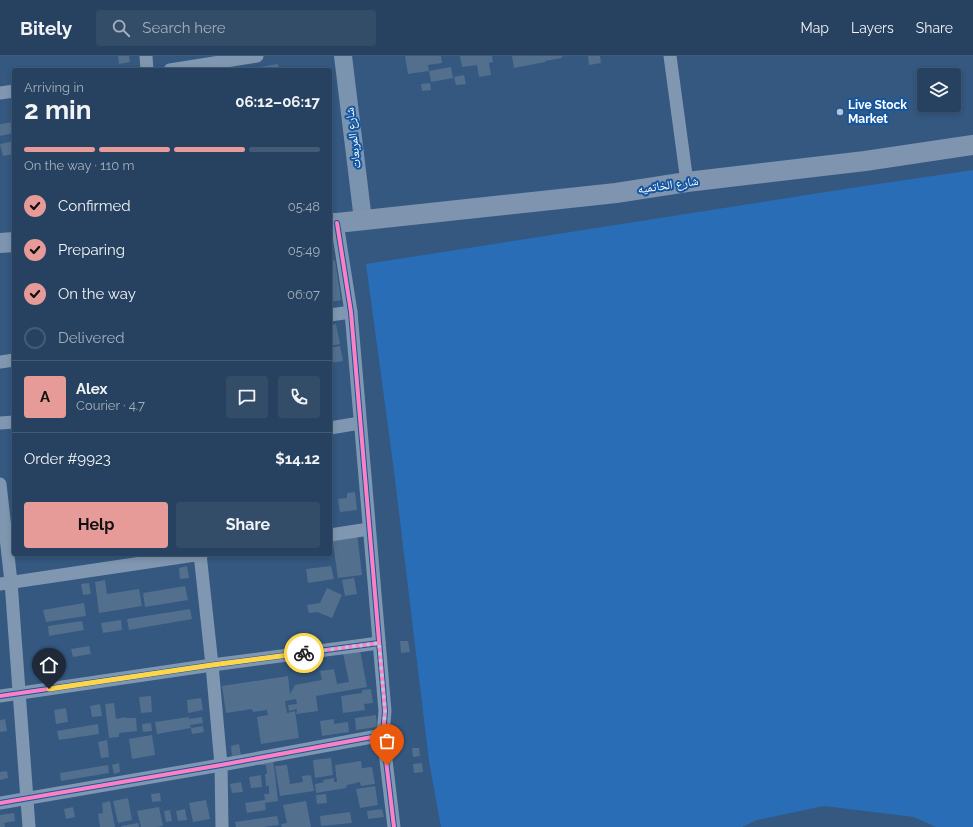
<!DOCTYPE html>
<html lang="en">
<head>
<meta charset="utf-8">
<style>
  body { margin:0; font-family:Raleway,"Noto Naskh Arabic",sans-serif; background:#334d69; color:#f1f3f6; height:100vh; display:flex; flex-direction:column; font-size:15px; white-space:nowrap }
  * { box-sizing:border-box; margin:0 }
  p { font-size:13px; color:#a4b0bd }
  .icon { flex:none; width:22px; height:22px; fill:none; stroke:currentColor; stroke-width:2; stroke-linecap:round; stroke-linejoin:round }
  .map { position:relative; flex:1; overflow:hidden }
  .drawer { position:absolute; left:12px; top:12px; width:320px; height:488px; display:flex; flex-direction:column; background:#274260; border-radius:4px; box-shadow:0 2px 6px #0003,0 0 0 1px #435b75 }
  .drawer>* { flex:none }
  .controls { position:absolute; left:917px; top:12px; display:grid; gap:8px }
  .controls a { display:grid; place-items:center; width:44px; height:44px; border-radius:4px; background:#274260; box-shadow:0 2px 6px #0003,0 0 0 1px #435b75; font-size:20px }
  .pin { position:absolute; display:grid; place-items:center; width:34px; height:34px; color:#fff; margin:-41px -17px; border-radius:50% 50% 50% 0; rotate:-45deg; box-shadow:0 0 4px #0007 }
  .pin .icon { rotate:45deg }
  .courier { position:absolute; display:grid; place-items:center; width:40px; height:40px; margin:-20px; border:3px solid #ffd54a; border-radius:50%; background:#fff; color:#222; box-shadow:0 1px 5px #0007 }
  .headline em { font-style:normal; font-weight:700 }
  .headline div { display:flex; flex-direction:column-reverse }
  .headline { display:flex; align-items:center; justify-content:space-between; height:68px; padding:0 12px }
  h1 { font-size:26px; font-weight:700; line-height:30px }
  .bar { display:grid; grid-template-columns:repeat(4,1fr); gap:6px 4px; align-content:center; height:48px; padding:0 12px }
  .bar i { height:5px; border-radius:3px; background:#435b75 }
  .bar .active { background:#e69b98 }
  .bar p { grid-column:span 4 }
  .line { display:flex; align-items:center; gap:10px; padding:0 12px; border-top:1px solid #435b75 }
  .line div { flex:1 }
  .round { display:grid; place-items:center; flex:none; width:42px; height:42px; border-radius:4px; background:#334d69 }
  ol { padding:0 12px; list-style:none }
  li { display:flex; align-items:center; gap:12px; height:44px }
  li p { margin-inline-start:auto }
  li .icon { padding:4px; border-radius:50%; background:#e69b98; color:#111; stroke-width:4 }
  li:last-child { color:#a4b0bd }
  li i { width:22px; height:22px; border:2px solid #435b75; border-radius:50% }
  .action { display:flex; gap:8px; margin-top:auto; padding:8px 12px }
  .action a { flex:1; height:46px; border-radius:4px; background:#e69b98; color:#111; font-size:16px; font-weight:700; line-height:46px; text-align:center }
  .action a+a { background:#334d69; color:#f1f3f6 }
  header { display:flex; align-items:center; gap:24px; box-sizing:border-box; height:56px; padding:0 20px; background:#274260; border-bottom:1px solid #435b75 }
  header strong { font-size:19px }
  nav { display:flex; gap:22px; margin-inline-start:auto; font-size:14px }
  .search { width:280px; height:36px; background:#334d69; display:flex; align-items:center; gap:10px; box-sizing:border-box; padding:0 14px; border-radius:4px; color:#a4b0bd; font-size:15px }
  .map>svg:first-child { display:block }
  .green { fill:#296db6 }
  .building { fill:#526f8e }
  .lines { fill:none; stroke-linecap:round; stroke-linejoin:round }
  .street { stroke:#7f97b0; stroke-width:13 }
  .secondary { stroke:#7a93ae; stroke-width:18 }
  .primary { stroke:#7e94af; stroke-width:20 }
  .cycleway-casing { stroke:#1456a0; stroke-width:6 }
  .cycleway { stroke:#ff80c0; stroke-width:4 }
  .done { stroke:#b8c5d3; stroke-width:4; stroke-dasharray:0 7.2 }
  .route { stroke:#ffd54a; stroke-width:5 }
  .poi-dot { fill:#b8c5d3; stroke:#1456a0; stroke-width:1.5 }
  .labels { text-anchor:middle; stroke-width:4; stroke-linejoin:round; paint-order:stroke }
  .poi-label { font-size:12px; font-weight:bold; fill:#fff; stroke:#1456a0; text-anchor:start }
  .street-label { font-size:12px; fill:#fff; stroke:#1456a0 }
</style>
</head>
<body>
<header>
<strong>Bitely</strong>
<div class="search"><svg class="icon" aria-label="search" viewBox="0 0 24 24"><circle cx="10" cy="10" r="6"/><path d="M15 15l6 6"/></svg>Search here</div>
<nav><a>Map</a><a>Layers</a><a>Share</a></nav>
</header>
<div class="map">
<svg width="973" height="771" viewBox="0 0 973 771">
  <rect width="100%" height="100%" fill="#345880"/>
  <!-- green -->
  <polygon class="green" points="973,114 973,771 936,771 914,761 824,750 757,764 742,771 441,771 429,705 394,415 366,208 851,132"/>
  <!-- building -->
  <g class="building">
    <polygon points="118,0 129,0 130,6 119,8"/>
    <polygon points="405,0 441,0 442,7 428,9 429,15 408,18"/>
    <polygon points="460,0 492,0 493,6 489,7 491,19 479,21 477,9 462,11"/>
    <polygon points="512,0 562,0 562,2 545,5 545,6 514,12"/>
    <polygon points="588,0 600,0 601,7 589,9"/>
    <polygon points="278,8 279,14 261,14 260,11"/>
    <polygon points="451,11 453,22 431,26 429,15"/>
    <polygon points="464,19 466,28 456,29 454,21"/>
    <polygon points="430,27 431,34 422,35 421,28"/>
    <polygon points="14,66 14,77 0,80 0,68"/>
    <polygon points="14,85 14,98 3,100 0,88"/>
    <polygon points="335,204 341,244 330,246 330,205"/>
    <polygon points="336,268 340,288 330,290 330,269"/>
    <polygon points="340,290 343,305 330,307 330,292"/>
    <polygon points="355,436 357,454 340,456 338,443 347,442 347,437"/>
    <polygon points="357,478 362,519 338,522 332,481"/>
    <polygon points="187,510 189,522 180,523 179,512"/>
    <polygon points="331,510 334,523 308,527 306,513"/>
    <polygon points="354,522 357,538 345,540 342,524"/>
    <polygon points="105,524 107,538 139,533 142,550 99,557 95,526"/>
    <polygon points="89,527 91,538 83,539 81,528"/>
    <polygon points="185,530 188,544 145,551 143,537"/>
    <polygon points="327,532 342,539 332,562 317,556 309,557 307,549 320,547"/>
    <polygon points="84,547 86,560 46,566 43,554"/>
    <polygon points="190,553 192,563 129,574 127,563"/>
    <polygon points="121,564 122,574 103,577 101,567"/>
    <polygon points="82,565 84,574 49,580 48,570"/>
    <polygon points="400,585 408,585 410,596 401,597"/>
    <polygon points="89,590 91,598 73,601 71,593"/>
    <polygon points="360,594 367,631 316,640 318,655 296,658 297,653 289,655 288,649 297,648 296,643 285,645 287,657 295,655 299,682 261,688 257,661 268,659 267,654 253,656 252,653 226,657 222,630 288,620 290,638 295,629 322,624 320,615 334,613 337,628 349,626 343,597"/>
    <polygon points="58,598 59,605 48,607 47,599"/>
    <polygon points="371,633 373,647 364,648 365,654 343,657 341,640 362,637 362,634"/>
    <polygon points="151,640 152,656 141,657 139,641"/>
    <polygon points="201,642 203,654 188,657 187,644"/>
    <polygon points="114,647 116,663 126,661 126,662 136,662 137,675 119,677 119,681 109,682 105,648"/>
    <polygon points="100,648 102,660 92,661 90,650"/>
    <polygon points="66,652 68,666 56,668 54,654"/>
    <polygon points="376,659 377,671 356,674 355,662"/>
    <polygon points="189,661 189,663 202,661 203,667 190,669 191,672 157,678 155,666"/>
    <polygon points="5,663 7,675 0,676 0,664"/>
    <polygon points="334,663 334,668 348,666 349,676 322,680 320,665"/>
    <polygon points="151,667 152,675 143,676 142,668"/>
    <polygon points="98,668 99,678 59,684 57,675"/>
    <polygon points="203,670 204,676 192,678 191,672"/>
    <polygon points="152,679 155,699 132,703 129,683"/>
    <polygon points="107,684 109,701 101,702 98,686"/>
    <polygon points="239,688 241,699 232,700 231,690"/>
    <polygon points="412,692 419,692 420,700 413,701"/>
    <polygon points="273,702 278,745 265,747 266,754 247,757 245,747 265,744 264,738 269,738 269,730 266,730 265,718 267,718 266,709 259,709 259,703"/>
    <polygon points="331,702 333,719 315,722 313,704"/>
    <polygon points="361,705 362,712 372,711 375,728 361,730 360,726 347,729 346,732 316,737 315,728 324,726 323,724 334,722 334,726 337,726 335,709"/>
    <polygon points="119,707 120,716 114,718 112,709"/>
    <polygon points="422,707 423,716 414,717 413,708"/>
    <polygon points="108,709 109,717 61,725 60,717"/>
    <polygon points="287,709 290,728 303,726 302,720 311,719 314,735 280,740 275,710"/>
    <polygon points="7,715 8,722 0,724 0,716"/>
    <polygon points="261,719 262,731 251,732 249,721"/>
    <polygon points="241,726 243,736 232,737 230,728"/>
    <polygon points="375,730 378,749 360,752 356,733"/>
    <polygon points="160,737 161,745 152,746 151,738"/>
    <polygon points="326,738 327,747 317,748 316,739"/>
    <polygon points="128,742 132,764 118,767 113,745"/>
    <polygon points="206,744 210,763 193,766 189,747"/>
    <polygon points="110,745 115,771 100,771 98,758 103,757 102,747"/>
    <polygon points="306,745 311,771 282,771 281,768 287,767 283,749"/>
    <polygon points="73,751 75,761 66,763 64,753"/>
    <polygon points="159,751 163,770 156,771 141,771 137,755"/>
    <polygon points="185,753 187,764 178,765 176,755"/>
    <polygon points="382,753 384,761 368,763 367,755"/>
    <polygon points="170,754 172,765 166,766 164,755"/>
    <polygon points="350,756 352,767 321,770 320,760"/>
    <polygon points="14,757 15,765 4,767 5,771 0,771 0,759"/>
    <polygon points="277,760 279,769 263,771 236,771 235,766"/>
    <polygon points="138,767 139,771 121,771 121,770"/>
  </g>
  <g class="lines">
    <!-- street -->
    <g class="street">
      <polyline points="146,0 147,14"/>
      <polyline points="670,0 687,126"/>
      <polyline points="170,14 257,0"/>
      <polyline points="0,37 14,35"/>
      <polyline points="337,167 351,256 385,655 383,679 394,771"/>
      <polyline points="330,259 351,256"/>
      <polyline points="0,306 14,304"/>
      <polyline points="0,367 14,366"/>
      <polyline points="330,372 360,367"/>
      <polyline points="0,428 11,526 29,771"/>
      <polyline points="330,479 369,473"/>
      <polyline points="200,498 212,609 221,709 222,771"/>
      <polyline points="0,528 202,498"/>
      <polyline points="0,640 212,609 379,587"/>
      <polyline points="0,747 221,709 383,679"/>
    </g>
    <!-- secondary -->
    <polyline class="secondary" points="343,0 363,164"/>
    <!-- primary -->
    <g class="primary">
      <polyline points="330,167 337,167 616,137 687,126 865,105 973,89"/>
      <polyline points="0,187 14,186"/>
    </g>
    <!-- cycleway casing -->
    <g class="cycleway-casing">
      <g id="cycleway">
        <polyline points="337,167 351,256 385,655 383,679 394,771"/>
        <polyline points="0,640 212,609 379,587"/>
        <polyline points="0,747 221,709 383,679"/>
      </g>
    </g>
    <!-- cycleway -->
    <use href="#cycleway" class="cycleway"/>
  </g>
  <g class="lines">
    <!-- done -->
    <polyline class="done" points="304,597 379,587 385,655 383,679 387,709"/>
    <!-- route -->
    <polyline class="route" points="49,633 212,609 304,597"/>
  </g>
  <!-- markers -->
  <circle class="poi-dot" cx="840" cy="56" r="4"/>
  <g class="labels">
    <!-- poi labels -->
    <g class="poi-label">
      <text x="848" y="53">Live Stock<tspan x="848" dy="14">Market</tspan></text>
    </g>
    <!-- street labels -->
    <g class="street-label">
      <text transform="translate(353 82) rotate(-97)" y="4">شارع المربعات</text>
      <text transform="translate(668 129) rotate(-8)" y="4">شارع الخاتميه</text>
    </g>
  </g>
</svg>
<div class="controls">
<a><svg class="icon" aria-label="layers" viewBox="0 0 24 24"><path d="M12 4l9 5-9 5-9-5zM3 14l9 5 9-5"/></svg></a>
</div>
<div class="pin" style="left:387px;top:709px;background:#ea580c"><svg class="icon" aria-label="bag" viewBox="0 0 24 24"><path d="M5 8h14l-1 12H6zM9 8a3 3 0 0 1 6 0"/></svg></div>
<div class="pin" style="left:49px;top:633px;background:#1f2937"><svg class="icon" aria-label="home" viewBox="0 0 24 24"><path d="M3 11l9-7 9 7M6 9v11h12V9"/></svg></div>
<div class="courier" style="left:304px;top:597px"><svg class="icon" aria-label="bike" viewBox="0 0 24 24"><circle cx="6" cy="16" r="4"/><circle cx="18" cy="16" r="4"/><path d="M6 16l4-8h5l3 8M10 8l3 8H6M13 5h3"/></svg></div>
<section class="drawer">
<div class="headline"><div><h1>2 min</h1><p>Arriving in</p></div><em>06:12–06:17</em></div>
<div class="bar"><i class="active"></i><i class="active"></i><i class="active"></i><i></i><p>On the way · 110 m</p></div>
<ol>
<li><svg class="icon" aria-label="check" viewBox="0 0 24 24"><path d="M5 12l5 5 9-10"/></svg>Confirmed<p>05:48</p></li>
<li><svg class="icon" aria-label="check" viewBox="0 0 24 24"><path d="M5 12l5 5 9-10"/></svg>Preparing<p>05:49</p></li>
<li><svg class="icon" aria-label="check" viewBox="0 0 24 24"><path d="M5 12l5 5 9-10"/></svg>On the way<p>06:07</p></li>
<li><i></i>Delivered</li>
</ol>
<div class="line" style="height:72px"><b class="round" style="background:#e69b98;color:#111">A</b><div><b>Alex</b><p>Courier · 4.7</p></div><a class="round"><svg class="icon" aria-label="chat" viewBox="0 0 24 24"><path d="M4 5h16v11H9l-5 4z"/></svg></a><a class="round"><svg class="icon" aria-label="phone" viewBox="0 0 24 24"><path d="M5 4h4l2 5-3 2q2 4 5 5l2-3 5 2v4C11 20 4 13 5 4z"/></svg></a></div>
<div class="line" style="height:52px"><div>Order #9923</div><b>$14.12</b></div>
<div class="action"><a>Help</a><a>Share</a></div>
</section>
</div>
</body>
</html>
